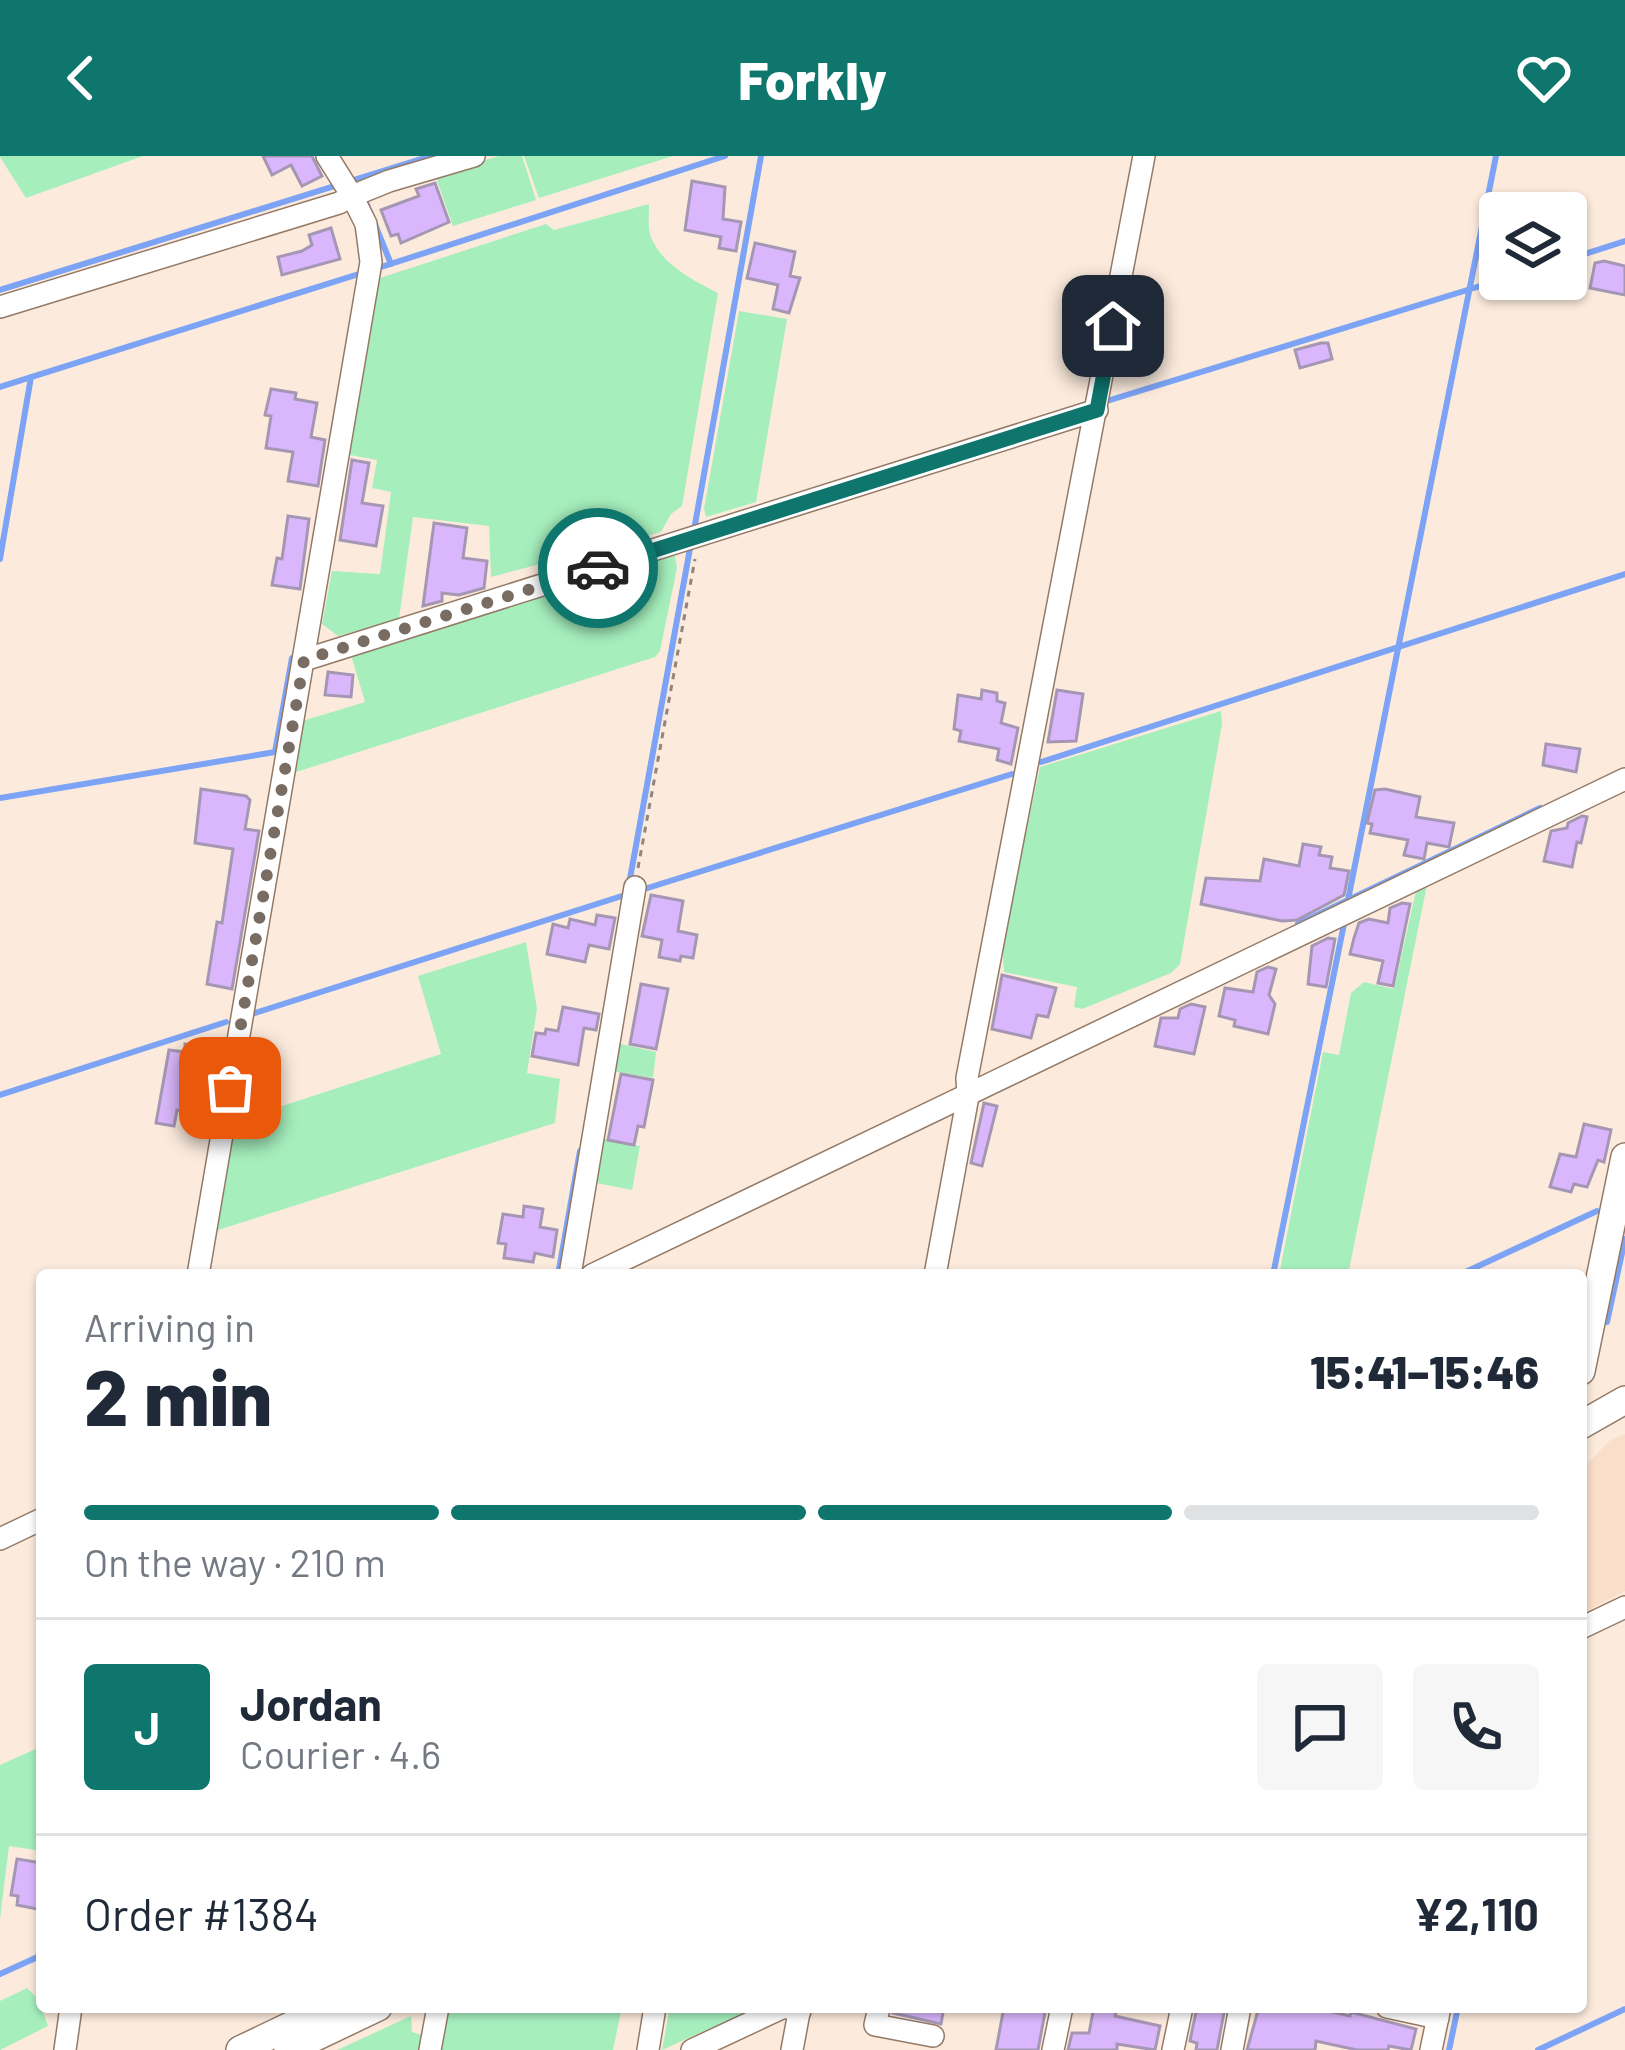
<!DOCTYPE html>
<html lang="en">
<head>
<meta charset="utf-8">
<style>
  body { margin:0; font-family:Barlow,sans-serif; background:#f6f6f7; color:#1f2937; height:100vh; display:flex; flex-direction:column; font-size:45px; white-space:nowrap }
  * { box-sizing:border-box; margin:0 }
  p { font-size:39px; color:#747a83 }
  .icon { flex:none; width:66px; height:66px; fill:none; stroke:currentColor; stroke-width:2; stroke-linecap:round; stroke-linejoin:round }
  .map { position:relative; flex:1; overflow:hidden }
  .details { position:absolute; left:36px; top:1113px; width:1551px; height:744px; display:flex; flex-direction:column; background:#fff; border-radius:12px; box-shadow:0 3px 9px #0004 }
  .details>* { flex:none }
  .controls { position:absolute; left:1479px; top:36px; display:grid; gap:24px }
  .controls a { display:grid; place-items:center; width:108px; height:108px; border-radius:12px; background:#fff; box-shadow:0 3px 9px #0004; font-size:60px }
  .pin { position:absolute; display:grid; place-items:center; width:102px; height:102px; color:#fff; margin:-51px; border-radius:24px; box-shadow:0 6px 18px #0006 }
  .courier { position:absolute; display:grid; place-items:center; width:120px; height:120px; margin:-60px; border:9px solid #0f766e; border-radius:50%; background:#fff; color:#222; box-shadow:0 3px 15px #0007 }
  .head em { font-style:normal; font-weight:800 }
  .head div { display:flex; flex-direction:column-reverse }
  .head { display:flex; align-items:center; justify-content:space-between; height:204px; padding:0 48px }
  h1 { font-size:78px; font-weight:800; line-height:90px }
  .bar { display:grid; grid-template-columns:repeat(4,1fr); gap:18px 12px; align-content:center; height:144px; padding:0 48px }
  .bar i { height:15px; border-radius:9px; background:#e0e1e3 }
  .bar .current { background:#0f766e }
  .bar p { grid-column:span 4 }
  .line { display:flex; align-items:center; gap:30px; padding:0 48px; border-top:3px solid #e0e1e3 }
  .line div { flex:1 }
  .round { display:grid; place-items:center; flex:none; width:126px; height:126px; border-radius:12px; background:#f6f6f7 }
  header { display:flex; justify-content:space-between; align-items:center; height:156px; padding:0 48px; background:#0f766e; color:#fff; font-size:54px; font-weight:800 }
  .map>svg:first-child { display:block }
  .built { fill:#fbdec9 }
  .green { fill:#a6efbd }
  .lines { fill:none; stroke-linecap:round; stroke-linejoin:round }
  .stream { stroke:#7ca3f5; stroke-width:6 }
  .building { fill:#dab7fc; stroke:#a597b4; stroke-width:3 }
  .minor-casing { stroke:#947a66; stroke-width:24 }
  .major-casing { stroke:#947a66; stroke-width:30 }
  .path { stroke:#93857a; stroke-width:3; stroke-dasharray:6 6; stroke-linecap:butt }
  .minor { stroke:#fff; stroke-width:21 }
  .major { stroke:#fff; stroke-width:27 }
  .done { stroke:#796c62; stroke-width:12; stroke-dasharray:0 21.6 }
  .route { stroke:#0f766e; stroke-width:15 }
</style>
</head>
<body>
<header><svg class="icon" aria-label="back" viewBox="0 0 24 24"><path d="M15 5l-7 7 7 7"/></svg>Forkly<svg class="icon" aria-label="heart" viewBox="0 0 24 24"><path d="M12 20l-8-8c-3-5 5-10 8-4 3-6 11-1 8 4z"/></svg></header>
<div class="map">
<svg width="1625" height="1894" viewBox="0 0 1625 1894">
  <rect width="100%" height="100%" fill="#fcebdd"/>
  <!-- built -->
  <polygon class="built" points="1625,1278 1625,1435 1581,1458 1581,1315 1609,1285"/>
  <!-- green -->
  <g class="green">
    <polygon points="143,0 26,42 0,1 0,0"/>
    <polygon points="499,0 522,0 536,44 453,70 435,19"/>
    <polygon points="524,0 673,0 539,42"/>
    <path d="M649 48C649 57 648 70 650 78 659 107 694 125 718 137L682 350 671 358 661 376 491 421 489 370 413 361 399 463 338 480 322 468 332 415 380 418 391 336 372 332 377 304 345 298 377 123 546 68 554 74Z"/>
    <polygon points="739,155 787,163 756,346 706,361 704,353"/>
    <polygon points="674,394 677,412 660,495 655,501 290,618 299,566 365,546 351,499"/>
    <polygon points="1221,555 1222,568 1180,808 1171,817 1082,853 1074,851 1077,831 1004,816 1002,789 1040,611"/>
    <polygon points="1428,724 1348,1119 1279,1119 1323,896 1339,899 1351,837 1364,826 1394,833 1417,730"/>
    <polygon points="526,786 537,853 527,917 560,923 555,967 215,1075 233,966 441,898 418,820"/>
    <polygon points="617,887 656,896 653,922 612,915"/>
    <polygon points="599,982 640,990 632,1034 591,1026"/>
    <polygon points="42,1590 42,1695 9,1690 0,1763 0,1609"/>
    <polygon points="27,1832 38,1843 48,1870 0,1894 0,1845"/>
    <polygon points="444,1851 622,1851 613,1894 436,1894"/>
    <polygon points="670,1851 757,1851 662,1894"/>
    <polygon points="411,1860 412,1876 422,1879 418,1894 337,1894"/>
  </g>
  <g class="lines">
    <!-- stream -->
    <g class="stream">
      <polyline points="363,39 391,108"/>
      <polyline points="1566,104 1625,85"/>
      <polyline points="375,113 725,0"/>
      <polyline points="0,134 431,0"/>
      <polyline points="0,231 362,117"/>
      <polyline points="1107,245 1503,123"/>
      <polyline points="694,374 761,0"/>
      <polyline points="0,403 31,221"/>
      <polyline points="1041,606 1625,418"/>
      <polyline points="0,642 275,596 292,502"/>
      <polyline points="629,728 691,387"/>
      <polyline points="638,735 1012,618"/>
      <polyline points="1348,744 1496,0"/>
      <polyline points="1298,768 1540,652"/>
      <polyline points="255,857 625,739"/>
      <polyline points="0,939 226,866"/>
      <polyline points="558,1119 580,995"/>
      <polyline points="1273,1119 1345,763"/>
      <polyline points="1459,1119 1597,1055"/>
      <polyline points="1607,1166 1625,1083"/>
      <polyline points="0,1818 42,1799"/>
      <polyline points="1449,1894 1458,1851"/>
      <polyline points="1538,1894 1625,1853"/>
    </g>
  </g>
  <!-- building -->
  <g class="building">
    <polygon points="263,0 312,0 322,20 302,30 291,9 272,19"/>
    <polygon points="692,25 725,31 723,63 741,66 736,95 719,92 721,81 685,74"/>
    <polygon points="435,27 449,66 401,87 398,78 391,80 381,54 419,40 416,33"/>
    <polygon points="331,72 340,103 282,119 278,101 302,95 312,89 309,79"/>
    <polygon points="755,87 795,96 790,120 800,122 789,157 773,153 778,129 747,122"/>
    <polygon points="1604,105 1625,110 1625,139 1590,132 1595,107"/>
    <polygon points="1321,187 1328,187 1332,203 1300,212 1295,194"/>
    <polygon points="271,233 296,237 295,243 317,247 311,281 325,284 318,330 288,325 293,296 266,292 271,260 265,259"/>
    <polygon points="352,304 369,307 362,347 383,350 376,390 340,384"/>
    <polygon points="288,360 309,363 300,433 272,429 277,402 282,403"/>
    <polygon points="434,367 467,372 463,402 487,405 484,432 459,439 442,437 442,445 423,450"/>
    <polygon points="328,516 353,519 351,541 325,539"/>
    <polygon points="982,534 997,537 997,545 1005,547 1001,567 1018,572 1011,608 997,604 999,593 959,585 961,575 954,573 958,539 981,543"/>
    <polygon points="1057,534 1083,538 1076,585 1048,586"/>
    <polygon points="1546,588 1580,593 1576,616 1543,609"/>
    <polygon points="201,633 246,640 250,644 245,673 259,675 232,833 207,828 217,766 222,767 233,693 195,687"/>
    <polygon points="1385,633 1420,641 1416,661 1454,667 1449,691 1427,687 1424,703 1404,699 1408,684 1370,677 1372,668 1367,667 1375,634"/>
    <polygon points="1582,660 1587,661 1581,687 1577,686 1572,711 1544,705 1551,675 1567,672 1568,667"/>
    <polygon points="1303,688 1321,691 1319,699 1332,701 1330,712 1349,715 1344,739 1297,764 1282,765 1201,748 1206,722 1260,725 1264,703 1299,710"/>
    <polygon points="651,739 683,745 678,775 697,779 693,802 681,800 680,805 659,801 662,784 642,780"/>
    <polygon points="1402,747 1410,748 1393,830 1378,827 1383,805 1350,798 1354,782 1359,767 1369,763 1388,767 1390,752"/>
    <polygon points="597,759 615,762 609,793 589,789 585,806 547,798 553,768 568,772 570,763 595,769"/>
    <polygon points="1328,782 1335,783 1326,831 1308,828 1312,790"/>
    <polygon points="1268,811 1276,813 1269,839 1275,848 1268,878 1234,870 1235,864 1219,860 1225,832 1253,836 1257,816"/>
    <polygon points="1002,819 1056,832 1048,861 1037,859 1031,882 992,873"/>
    <polygon points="641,828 668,833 656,893 630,888"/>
    <polygon points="1191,848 1205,851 1194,898 1155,890 1161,862 1178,862 1180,853"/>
    <polygon points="563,851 599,858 596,874 584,872 578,909 532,900 536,877 545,878 546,873 558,875"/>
    <polygon points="185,888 206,891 205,898 211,898 206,922 216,924 210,960 177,954 174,970 156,967 169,894 185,896"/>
    <polygon points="621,918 653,924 644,971 638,970 634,989 608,984"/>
    <polygon points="984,947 997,950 982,1010 971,1007"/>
    <polygon points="1584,968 1611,974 1604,1006 1598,1004 1587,1031 1574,1028 1571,1036 1550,1031 1560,998 1576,1001"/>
    <polygon points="524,1050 543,1053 540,1071 557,1074 553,1101 535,1097 533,1106 504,1102 506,1088 498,1087 503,1058 523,1061"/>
    <polygon points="17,1703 42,1707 42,1754 17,1749 18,1740 11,1739"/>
    <polygon points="894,1851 944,1851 941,1868 893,1857"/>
    <polygon points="1004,1851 1046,1851 1038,1894 996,1894"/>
    <polygon points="1094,1851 1117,1851 1115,1860 1160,1870 1155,1894 1117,1888 1117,1894 1068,1894 1072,1877 1089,1877"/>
    <polygon points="1197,1851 1225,1851 1217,1894 1196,1894 1197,1887 1190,1885"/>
    <polygon points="1259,1851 1310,1851 1350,1860 1351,1856 1416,1873 1411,1894 1389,1890 1388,1894 1357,1894 1316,1885 1315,1894 1247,1894"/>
  </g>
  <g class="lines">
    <!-- minor casing -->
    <g class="minor-casing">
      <g id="minor">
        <polyline points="0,151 339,47 352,40 327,0"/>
        <polyline points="304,504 1097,254"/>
        <polyline points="198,1119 371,106 366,68 352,40 389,25 474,0"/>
        <polyline points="570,1119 635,731"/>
        <polyline points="592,1119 1625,623"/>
        <polyline points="935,1119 968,940 967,922 1144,0"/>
        <polyline points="0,1383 42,1363"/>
        <polyline points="1581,1472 1625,1451"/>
        <polyline points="1387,1851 1438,1862"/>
        <polyline points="879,1852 875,1869 933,1880"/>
        <polyline points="65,1894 71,1851"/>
        <polyline points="430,1894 438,1851"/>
        <polyline points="648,1894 655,1851"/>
        <polyline points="692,1894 784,1851 800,1855"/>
        <polyline points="792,1894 800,1851"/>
        <polyline points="1053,1894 1062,1851"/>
        <polyline points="1173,1894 1182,1851"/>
        <polyline points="1232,1894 1240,1851"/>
        <polyline points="1431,1894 1440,1851"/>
      </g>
    </g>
    <!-- major casing -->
    <g class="major-casing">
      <g id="major">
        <polyline points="1581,1215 1625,1001"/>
        <polyline points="1581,1269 1625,1244"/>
        <polyline points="240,1894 330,1851"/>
        <polyline points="288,1894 378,1851"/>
      </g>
    </g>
    <!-- path -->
    <polyline class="path" points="638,712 695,403"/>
    <!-- minor -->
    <use href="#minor" class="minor"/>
    <!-- major -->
    <use href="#major" class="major"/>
  </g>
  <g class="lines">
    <!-- done -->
    <polyline class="done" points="230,932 304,504 598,412"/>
    <!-- route -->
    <polyline class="route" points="598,412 1097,254 1113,170"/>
  </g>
</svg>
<div class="controls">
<a><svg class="icon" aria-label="layers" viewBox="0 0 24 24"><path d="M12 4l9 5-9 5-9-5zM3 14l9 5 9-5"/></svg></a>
</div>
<div class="pin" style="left:230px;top:932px;background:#ea580c"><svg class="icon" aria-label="bag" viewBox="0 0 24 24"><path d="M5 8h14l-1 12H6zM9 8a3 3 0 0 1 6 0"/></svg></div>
<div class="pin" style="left:1113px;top:170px;background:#1f2937"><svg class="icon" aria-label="home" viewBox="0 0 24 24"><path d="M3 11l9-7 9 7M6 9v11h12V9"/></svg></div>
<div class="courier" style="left:598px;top:412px"><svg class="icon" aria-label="car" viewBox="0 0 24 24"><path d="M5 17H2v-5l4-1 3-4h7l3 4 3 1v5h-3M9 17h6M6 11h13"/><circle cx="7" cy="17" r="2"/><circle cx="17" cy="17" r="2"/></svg></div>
<section class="details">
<div class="head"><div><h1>2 min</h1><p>Arriving in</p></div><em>15:41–15:46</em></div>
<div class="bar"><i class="current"></i><i class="current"></i><i class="current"></i><i></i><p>On the way · 210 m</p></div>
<div class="line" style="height:216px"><b class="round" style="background:#0f766e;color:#fff">J</b><div><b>Jordan</b><p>Courier · 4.6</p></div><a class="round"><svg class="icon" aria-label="chat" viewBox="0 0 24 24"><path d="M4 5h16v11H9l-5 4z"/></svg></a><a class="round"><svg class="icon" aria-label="phone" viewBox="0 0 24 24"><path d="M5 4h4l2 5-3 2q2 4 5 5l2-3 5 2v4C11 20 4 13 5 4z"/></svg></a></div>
<div class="line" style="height:156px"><div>Order #1384</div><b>¥2,110</b></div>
</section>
</div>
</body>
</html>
